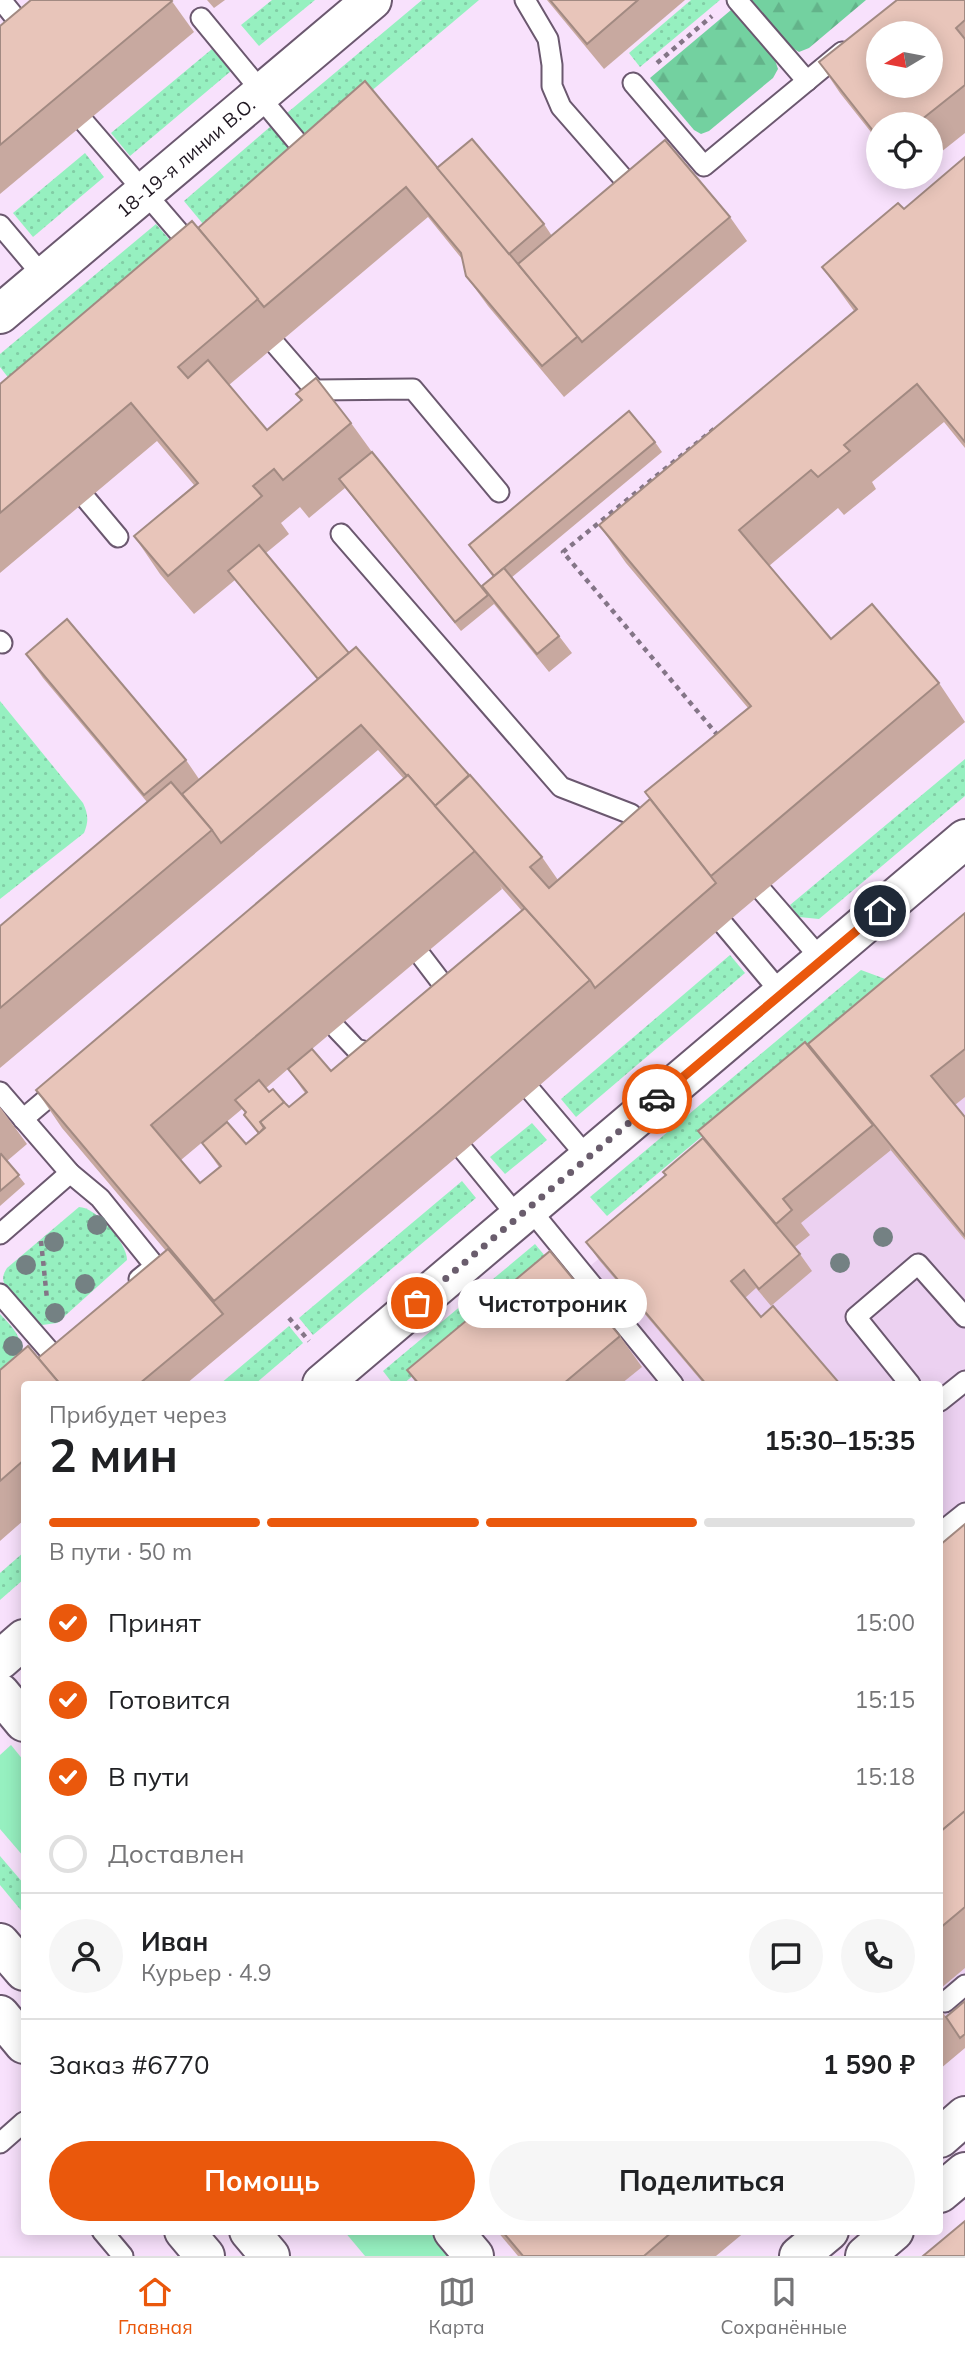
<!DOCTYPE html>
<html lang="ru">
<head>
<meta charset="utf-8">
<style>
  body { margin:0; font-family:Mulish,sans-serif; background:#f6f6f6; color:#202124; height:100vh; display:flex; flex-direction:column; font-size:26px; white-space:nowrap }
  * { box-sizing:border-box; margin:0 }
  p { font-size:23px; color:#757577 }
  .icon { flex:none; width:38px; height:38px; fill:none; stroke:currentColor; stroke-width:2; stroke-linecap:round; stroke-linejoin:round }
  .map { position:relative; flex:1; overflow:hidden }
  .side { position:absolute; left:21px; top:1381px; width:922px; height:854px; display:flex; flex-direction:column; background:#fff; border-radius:7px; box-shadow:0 4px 18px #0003 }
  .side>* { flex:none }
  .needle { width:46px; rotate:260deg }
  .fabs { position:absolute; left:866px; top:21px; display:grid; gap:14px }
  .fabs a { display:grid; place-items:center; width:77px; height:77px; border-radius:50%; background:#fff; box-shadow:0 4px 18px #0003; font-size:35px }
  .pin { position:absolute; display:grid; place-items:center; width:60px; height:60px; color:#fff; margin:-30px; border:4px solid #fff; border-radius:50%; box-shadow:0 2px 7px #0007 }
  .courier { position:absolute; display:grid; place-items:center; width:70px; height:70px; margin:-35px; border:5px solid #ea580c; border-radius:50%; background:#fff; color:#222; box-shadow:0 2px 9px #0007 }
  .bubble { position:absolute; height:49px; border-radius:24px; background:#fff; box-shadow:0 4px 18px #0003; font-size:23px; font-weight:700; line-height:49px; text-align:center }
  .headline em { font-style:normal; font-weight:700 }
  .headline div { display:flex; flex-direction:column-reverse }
  .headline { display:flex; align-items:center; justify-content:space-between; height:119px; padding:0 28px }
  h1 { font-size:46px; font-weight:700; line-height:52px }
  .bar { display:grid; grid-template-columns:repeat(4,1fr); gap:10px 7px; align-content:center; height:84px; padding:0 28px }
  .bar i { height:9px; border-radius:5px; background:#e0e0e0 }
  .bar .selected { background:#ea580c }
  .bar p { grid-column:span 4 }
  .line { display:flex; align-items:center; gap:18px; padding:0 28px; border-top:2px solid #e0e0e0 }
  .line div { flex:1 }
  .round { display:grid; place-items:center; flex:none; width:74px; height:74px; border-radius:37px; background:#f6f6f6 }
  ol { padding:0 28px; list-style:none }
  li { display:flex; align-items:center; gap:21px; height:77px }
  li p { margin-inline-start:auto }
  li .icon { padding:7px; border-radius:50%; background:#ea580c; color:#fff; stroke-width:4 }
  li:last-child { color:#757577 }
  li i { width:38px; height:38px; border:4px solid #e0e0e0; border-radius:50% }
  .primary-button { display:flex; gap:14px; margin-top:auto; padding:14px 28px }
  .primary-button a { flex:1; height:80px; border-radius:42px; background:#ea580c; color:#fff; font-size:28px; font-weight:700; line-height:80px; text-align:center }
  .primary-button a+a { background:#f6f6f6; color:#202124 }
  .dock { display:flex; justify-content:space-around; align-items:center; height:98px; border-top:2px solid #e0e0e0; background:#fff; font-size:19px; color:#757577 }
  .dock a { display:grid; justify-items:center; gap:4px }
  .dock .selected { color:#ea580c }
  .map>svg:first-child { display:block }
  .built { fill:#ecd1f1 }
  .grass { fill:url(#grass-dots) }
  .forest { fill:url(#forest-firs) }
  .green { fill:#96f0c0 }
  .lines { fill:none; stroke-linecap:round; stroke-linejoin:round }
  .lane-casing { stroke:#6b586f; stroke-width:23 }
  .street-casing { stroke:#6b586f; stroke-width:42 }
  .secondary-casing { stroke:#6b586f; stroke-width:42 }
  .path { stroke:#847587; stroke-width:4.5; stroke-dasharray:5 5; stroke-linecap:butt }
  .lane { stroke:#fff; stroke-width:19 }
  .street { stroke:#fff; stroke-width:38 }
  .secondary { stroke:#fff; stroke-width:38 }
  .tree { fill:#748183 }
  .wall { fill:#c8a9a0; fill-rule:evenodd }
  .building { fill:#e8c5ba; stroke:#a28a82; stroke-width:2; fill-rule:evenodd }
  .done { stroke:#6a5d6d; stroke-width:7; stroke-dasharray:0 12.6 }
  .route { stroke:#ea580c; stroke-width:9 }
  .labels { text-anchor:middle; stroke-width:5; stroke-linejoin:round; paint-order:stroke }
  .street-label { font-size:19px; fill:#1e1620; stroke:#fdf4fe }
</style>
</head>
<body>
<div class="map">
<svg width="965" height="2256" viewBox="0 0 965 2256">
  <defs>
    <pattern id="grass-dots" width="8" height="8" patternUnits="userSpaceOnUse" patternTransform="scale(1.75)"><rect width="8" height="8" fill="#96f0c0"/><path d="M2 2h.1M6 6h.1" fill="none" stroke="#81cda5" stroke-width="1.8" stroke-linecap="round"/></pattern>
    <pattern id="forest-firs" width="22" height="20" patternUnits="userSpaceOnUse" patternTransform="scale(1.75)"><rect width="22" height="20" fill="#73d1a0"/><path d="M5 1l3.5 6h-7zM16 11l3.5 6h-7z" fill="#63b38a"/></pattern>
  </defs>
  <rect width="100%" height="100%" fill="#f8e1fc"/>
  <!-- built -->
  <polygon class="built" points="965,961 965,2045 940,2013 940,1384 448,1384 678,1193"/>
  <!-- grass -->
  <g class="grass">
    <polygon points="272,0 315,0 259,46 241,25"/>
    <polygon points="422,0 479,0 311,142 287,113"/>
    <polygon points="691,0 720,0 640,67 629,53"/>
    <polygon points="212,49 231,71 130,156 111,133"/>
    <polygon points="271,126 295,155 208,230 184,201"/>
    <polygon points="85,153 104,177 33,237 13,213"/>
    <polygon points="156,224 181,253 17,389 0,367 0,354"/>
    <path d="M0 701 83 803C88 814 89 821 84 833L0 899Z"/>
    <polygon points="965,759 965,796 819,919 799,917 790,905"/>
    <polygon points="730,955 745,973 576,1117 561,1099"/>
    <polygon points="861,970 888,980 607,1216 590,1197"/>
    <polygon points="532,1123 547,1140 505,1174 490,1157"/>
    <polygon points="462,1181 476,1198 313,1335 299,1318"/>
    <path d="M79 1207C96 1207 127 1243 127 1260L57 1323 42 1325 35 1321 6 1287C2 1280 2 1276 7 1268Z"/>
    <polygon points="535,1244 550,1262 403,1384 393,1384 383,1371"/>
    <path d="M0 1314C10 1325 21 1334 21 1350L0 1370Z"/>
    <polygon points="289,1326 303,1343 255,1384 220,1384"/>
    <polygon points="24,1552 24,1579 0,1600 0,1573"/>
    <polygon points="0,1856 24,1884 24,1914 0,1885"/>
  </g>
  <!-- forest -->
  <g class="forest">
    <polygon points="749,0 866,0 809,48 799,52 791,47"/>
    <polygon points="731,10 775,60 778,69 773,78 709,131 701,134 694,130 650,78"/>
  </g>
  <!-- green -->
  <g class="green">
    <polygon points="11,1745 24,1761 24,1857 0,1829 0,1755"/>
    <polygon points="344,2231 429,2231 450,2256 365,2256"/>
  </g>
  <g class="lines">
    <!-- lane casing -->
    <g class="lane-casing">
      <g id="lane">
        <polyline points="1,0 18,21 23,37"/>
        <polyline points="525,0 548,39 552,65 552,86 561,107 637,194"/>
        <polyline points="737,0 807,81"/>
        <polyline points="201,18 262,92"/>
        <polyline points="633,83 704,166 842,52"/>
        <polyline points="259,96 314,162"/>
        <polyline points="85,123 196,252"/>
        <polyline points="0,225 44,277"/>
        <polyline points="276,345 315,390 413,389 499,492"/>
        <polyline points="87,500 118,537"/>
        <polyline points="341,534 561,787 631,814 648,835"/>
        <polyline points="0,641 2,643"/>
        <polyline points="763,892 822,960"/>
        <polyline points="724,925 782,994"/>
        <polyline points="422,957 454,999"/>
        <polyline points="337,1029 356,1049 382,1056"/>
        <polyline points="0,1092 70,1173 100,1198 155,1266 139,1279"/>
        <polyline points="532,1092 588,1158"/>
        <polyline points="23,1119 62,1086"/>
        <polyline points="464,1151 518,1217"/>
        <polyline points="529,1208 673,1384"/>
        <polyline points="0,1234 70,1173"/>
        <polyline points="0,1294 66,1370"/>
        <polyline points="910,1384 856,1317 918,1264 965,1317"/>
        <polyline points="940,1401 965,1381"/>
        <polyline points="940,1533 965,1513"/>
        <polyline points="945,2002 965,1985"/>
        <polyline points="0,2143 24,2122"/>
        <polyline points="102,2231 123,2256"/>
      </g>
    </g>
    <!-- street casing -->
    <g class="street-casing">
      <g id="street">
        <path id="s1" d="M0 314 372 0"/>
        <polyline points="322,1384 965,839"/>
        <polyline points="0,1660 24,1639"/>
        <polyline points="0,1693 24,1722"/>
        <polyline points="453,2231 474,2256"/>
      </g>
    </g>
    <!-- secondary casing -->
    <g class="secondary-casing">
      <g id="secondary">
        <polyline points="0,1943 24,1971"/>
        <polyline points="0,2015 24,2044"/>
        <polyline points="940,2138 965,2116"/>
        <polyline points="940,2193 965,2172"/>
        <polyline points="184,2231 205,2256"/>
        <polyline points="249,2231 270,2256"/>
        <polyline points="799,2256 829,2231"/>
        <polyline points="865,2256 894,2231"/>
      </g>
    </g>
    <!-- path -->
    <g class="path">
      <polyline points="657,63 712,16"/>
      <polyline points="714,429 563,552 720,738"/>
      <polyline points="41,1241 47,1299"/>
      <polyline points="289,1318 309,1341"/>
    </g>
    <!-- lane -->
    <use href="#lane" class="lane"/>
    <!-- street -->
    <use href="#street" class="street"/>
    <!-- secondary -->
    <use href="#secondary" class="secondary"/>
  </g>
  <!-- trees -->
  <g class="tree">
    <circle cx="97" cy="1225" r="10"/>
    <circle cx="883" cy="1237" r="10"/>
    <circle cx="54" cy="1242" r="10"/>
    <circle cx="840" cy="1263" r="10"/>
    <circle cx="26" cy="1265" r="10"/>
    <circle cx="85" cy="1284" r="10"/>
    <circle cx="55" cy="1313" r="10"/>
    <circle cx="13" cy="1346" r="10"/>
  </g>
  <!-- wall -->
  <g class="wall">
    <polygon points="171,0 194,32 0,194 0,26"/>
    <polygon points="207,0 225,0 214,8"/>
    <polygon points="547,0 685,0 604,69"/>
    <polygon points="965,0 965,133 931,160 931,124 878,124 878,141 840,93 819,62"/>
    <path d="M965 157V448L944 422 872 482 876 489 844 515 838 508 769 566 831 639 939 683 965 722 737 914 464 1151 186 1384H24V1520L0 1541V1370L38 1358 166 1251 62 1128 36 1090 404 779 378 750 0 1068V926L147 802 43 678 26 654 186 760 199 779 318 679 235 580 194 614 160 574 134 536 194 485 157 441 0 573V384L198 228 437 168 544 224 552 236 730 217 747 241 564 397 488 306 466 276 462 259 428 217 229 385 267 430 301 401 296 394 351 423 372 452 488 595 493 577 469 545 655 442 662 452 511 578 559 636 572 653 549 672 494 604 461 631 345 488 309 518 300 507 281 523 289 534 266 553 349 653 469 775 542 857 558 880 650 799 748 708 626 563 599 525 854 311 822 267 904 209ZM500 886 522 911 331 1071 312 1049 502 889ZM288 1069 305 1093 289 1107 269 1092 266 1088ZM242 1109 245 1113 244 1115 258 1134 246 1144 202 1143 219 1167 200 1183 181 1160Z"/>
    <polygon points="965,913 965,1097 955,1105 965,1117 965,1240 889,1148 891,1150 801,1223 810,1235 795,1247 812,1271 771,1306 756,1288 745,1298 761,1317 840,1384 704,1384 599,1260 586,1242 666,1176 663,1172 703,1138 698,1131 815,1054"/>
    <polygon points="0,1107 27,1144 7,1161 25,1184 0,1206"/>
    <polygon points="620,1336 642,1367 621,1384 417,1384 407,1370"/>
    <polygon points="965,1524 965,1968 940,1989 940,1545"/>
    <polygon points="965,2001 965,2048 940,2069 940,2008 946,2017"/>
    <polygon points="497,2231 746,2231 716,2256 518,2256"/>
  </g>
  <!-- building -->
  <g class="building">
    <polygon points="31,0 171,0 172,1 0,145 0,26"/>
    <polygon points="550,0 638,0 587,44"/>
    <path d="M897 0H965V20L956 28 965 39V85L916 124H878V137L819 62ZM878 33H931V86H878Z"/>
    <polygon points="365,81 578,336 542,366 466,276 461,253 406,187 264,307 198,228"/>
    <polygon points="472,139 544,224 509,254 437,168"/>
    <polygon points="665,140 730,217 582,342 518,264"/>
    <polygon points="965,157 965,442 917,384 844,445 850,451 818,477 811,470 739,530 831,639 872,604 939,683 711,876 645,792 751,706 599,525 857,309 822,267 898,203 904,209"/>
    <polygon points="192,221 258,299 178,367 188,378 208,360 267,430 302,400 296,394 316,378 351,423 283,480 274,469 253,486 262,496 168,576 134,536 198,483 131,403 0,513 0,384"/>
    <polygon points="629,411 655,442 494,576 469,545"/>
    <polygon points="372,452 488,595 455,622 339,479"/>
    <polygon points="259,545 349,653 318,679 228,571"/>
    <polygon points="504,568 559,636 537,654 482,586"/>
    <polygon points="67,619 186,760 144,795 26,654"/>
    <polygon points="356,647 469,775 435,806 408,775 407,776 361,725 221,843 212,830 182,794"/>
    <polygon points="408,775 475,851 151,1125 200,1183 221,1166 202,1143 227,1122 246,1144 265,1128 260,1122 284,1102 289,1107 307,1092 288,1069 312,1049 331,1071 525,908 590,980 437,1113 214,1301 36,1090"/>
    <polygon points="470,775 542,857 530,867 549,888 650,799 716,883 595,988 590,980 525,908 435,806"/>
    <polygon points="171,782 212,830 0,1008 0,926"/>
    <polygon points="965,913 965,1049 931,1076 965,1117 965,1236 808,1044"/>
    <polygon points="805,1042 873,1125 783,1199 792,1210 776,1224 698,1131"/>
    <polygon points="259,1080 269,1092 273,1089 284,1102 260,1122 264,1128 259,1133 244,1115 246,1112 235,1100"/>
    <polygon points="703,1138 800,1254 759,1289 744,1270 731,1281 761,1317 773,1306 840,1384 706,1384 586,1242 666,1175 663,1172"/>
    <polygon points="1,1154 19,1175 0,1191 0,1155"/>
    <polygon points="168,1249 223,1314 139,1384 60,1384 38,1358"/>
    <polygon points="550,1251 620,1336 563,1384 419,1384 407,1370"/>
    <polygon points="28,1346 60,1384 24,1384 24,1460 0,1481 0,1370"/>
    <polygon points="965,1524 965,1811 940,1832 940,1545"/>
    <polygon points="965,1811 965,1907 940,1928 940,1832"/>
    <polygon points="965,2001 965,2034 960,2038 946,2017"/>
    <polygon points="965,2221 965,2256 923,2256"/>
    <polygon points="502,2231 673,2231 644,2256 523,2256"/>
  </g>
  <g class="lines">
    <!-- done -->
    <polyline class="done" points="417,1303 657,1099"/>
    <!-- route -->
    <polyline class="route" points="657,1099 880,911"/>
  </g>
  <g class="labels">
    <!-- street labels -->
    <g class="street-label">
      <text dy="7" stroke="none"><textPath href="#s1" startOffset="243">18-19-я линии В.О.</textPath></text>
    </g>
  </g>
</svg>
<div class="fabs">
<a><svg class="needle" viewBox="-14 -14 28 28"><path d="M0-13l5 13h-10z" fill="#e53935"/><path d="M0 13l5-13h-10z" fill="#757577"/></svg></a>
<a><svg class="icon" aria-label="locate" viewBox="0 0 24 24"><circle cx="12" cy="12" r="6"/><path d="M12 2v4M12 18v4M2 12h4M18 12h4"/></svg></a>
</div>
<div class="pin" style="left:417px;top:1303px;background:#ea580c"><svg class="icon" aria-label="bag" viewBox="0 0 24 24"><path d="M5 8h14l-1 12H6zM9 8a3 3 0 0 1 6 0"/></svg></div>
<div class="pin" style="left:880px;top:911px;background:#1f2937"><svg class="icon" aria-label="home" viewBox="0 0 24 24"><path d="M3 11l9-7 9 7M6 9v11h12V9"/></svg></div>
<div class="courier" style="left:657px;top:1099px"><svg class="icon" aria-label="car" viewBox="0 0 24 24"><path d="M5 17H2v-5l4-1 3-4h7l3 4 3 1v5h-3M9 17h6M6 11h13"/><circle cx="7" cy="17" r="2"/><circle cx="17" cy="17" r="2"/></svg></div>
<div class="bubble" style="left:458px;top:1279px;width:189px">Чистотроник</div>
<section class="side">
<div class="headline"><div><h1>2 мин</h1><p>Прибудет через</p></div><em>15:30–15:35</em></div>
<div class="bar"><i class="selected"></i><i class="selected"></i><i class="selected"></i><i></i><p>В пути · 50 m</p></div>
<ol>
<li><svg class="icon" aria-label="check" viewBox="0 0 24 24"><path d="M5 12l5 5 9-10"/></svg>Принят<p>15:00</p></li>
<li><svg class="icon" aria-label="check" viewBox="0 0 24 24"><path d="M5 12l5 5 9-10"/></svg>Готовится<p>15:15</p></li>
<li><svg class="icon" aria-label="check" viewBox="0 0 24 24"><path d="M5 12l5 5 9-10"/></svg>В пути<p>15:18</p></li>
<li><i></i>Доставлен</li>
</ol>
<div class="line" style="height:126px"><a class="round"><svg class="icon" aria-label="person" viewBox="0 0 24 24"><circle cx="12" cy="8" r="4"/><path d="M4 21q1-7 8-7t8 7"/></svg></a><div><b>Иван</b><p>Курьер · 4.9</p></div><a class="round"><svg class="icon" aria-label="chat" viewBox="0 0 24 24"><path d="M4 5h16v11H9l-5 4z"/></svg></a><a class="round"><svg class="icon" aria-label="phone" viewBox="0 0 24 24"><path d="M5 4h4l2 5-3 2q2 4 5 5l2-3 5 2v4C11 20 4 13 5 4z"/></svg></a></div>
<div class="line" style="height:91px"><div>Заказ #6770</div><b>1 590 ₽</b></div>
<div class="primary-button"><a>Помощь</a><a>Поделиться</a></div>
</section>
</div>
<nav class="dock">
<a class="selected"><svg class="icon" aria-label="home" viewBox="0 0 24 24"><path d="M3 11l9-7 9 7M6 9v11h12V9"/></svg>Главная</a>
<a><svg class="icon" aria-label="map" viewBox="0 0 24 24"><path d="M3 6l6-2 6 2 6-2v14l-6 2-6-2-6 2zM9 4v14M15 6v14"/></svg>Карта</a>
<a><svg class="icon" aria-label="saved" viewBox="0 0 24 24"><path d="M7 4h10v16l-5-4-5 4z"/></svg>Сохранённые</a>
</nav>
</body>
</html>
